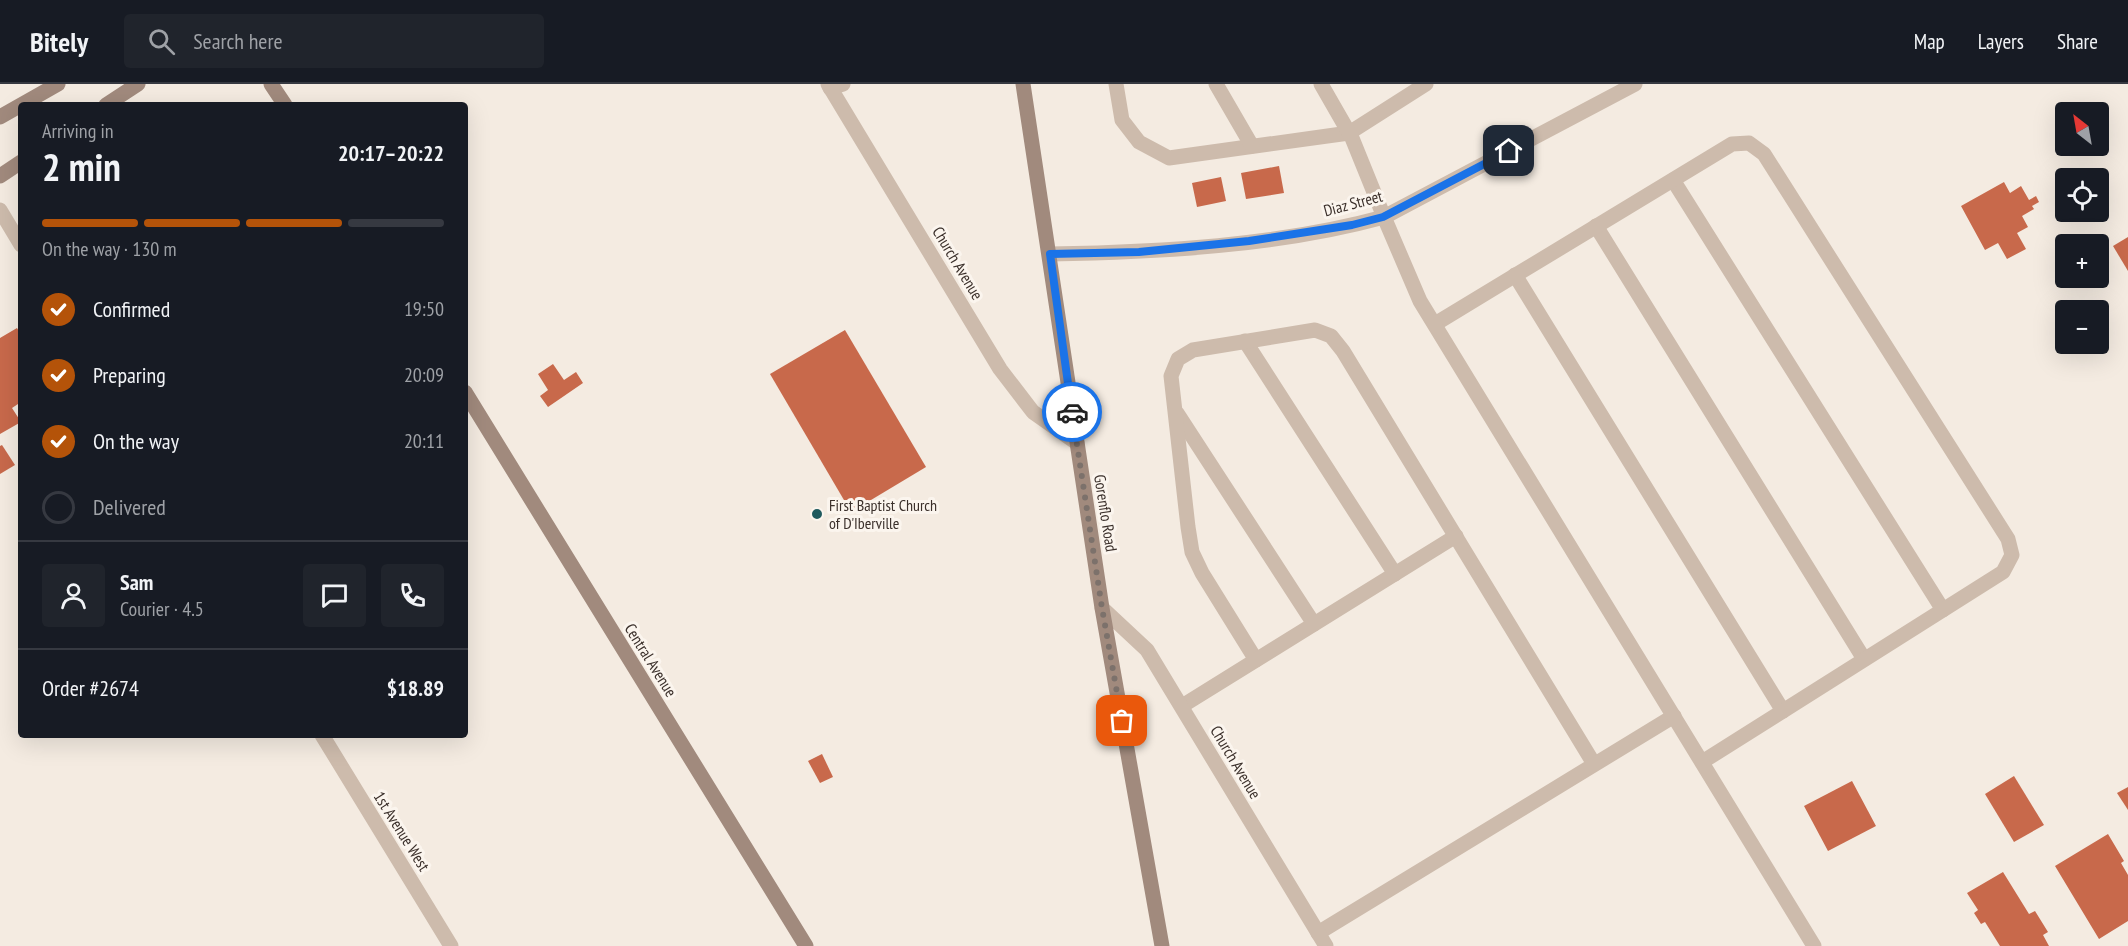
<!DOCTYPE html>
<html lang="en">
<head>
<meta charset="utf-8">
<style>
  body { margin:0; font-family:"PT Sans Narrow",sans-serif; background:#20242c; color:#f1f3f6; height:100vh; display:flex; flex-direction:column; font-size:22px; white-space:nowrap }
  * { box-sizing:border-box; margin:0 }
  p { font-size:20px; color:#9ea1a6 }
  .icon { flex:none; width:33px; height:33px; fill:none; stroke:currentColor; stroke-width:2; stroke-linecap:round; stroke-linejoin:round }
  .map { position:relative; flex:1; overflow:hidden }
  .panel { position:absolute; left:18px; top:18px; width:450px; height:636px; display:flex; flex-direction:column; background:#171b24; border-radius:6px; box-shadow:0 6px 24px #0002 }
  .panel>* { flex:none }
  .needle { width:39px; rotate:329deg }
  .tools { position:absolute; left:2055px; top:18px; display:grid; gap:12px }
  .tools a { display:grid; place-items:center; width:54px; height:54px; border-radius:6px; background:#171b24; box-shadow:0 6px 24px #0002; font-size:30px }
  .pin { position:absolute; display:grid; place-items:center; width:51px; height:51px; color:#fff; margin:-26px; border-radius:12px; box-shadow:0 3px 9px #0006 }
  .courier { position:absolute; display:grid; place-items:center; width:60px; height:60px; margin:-30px; border:4px solid #1a73e8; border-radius:50%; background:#fff; color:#222; box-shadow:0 2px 8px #0007 }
  .headline em { font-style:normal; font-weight:600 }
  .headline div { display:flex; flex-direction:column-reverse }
  .headline { display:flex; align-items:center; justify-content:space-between; height:102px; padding:0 24px }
  h1 { font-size:39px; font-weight:600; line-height:45px }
  .bar { display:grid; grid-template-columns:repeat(4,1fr); gap:9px 6px; align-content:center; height:72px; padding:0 24px }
  .bar i { height:8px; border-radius:4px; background:#363941 }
  .bar .current { background:#b45309 }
  .bar p { grid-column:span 4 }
  .line { display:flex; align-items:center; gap:15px; padding:0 24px; border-top:2px solid #363941 }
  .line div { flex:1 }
  .round { display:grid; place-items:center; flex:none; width:63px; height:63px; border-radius:6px; background:#20242c }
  ol { padding:0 24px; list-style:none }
  li { display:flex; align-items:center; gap:18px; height:66px }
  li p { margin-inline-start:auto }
  li .icon { padding:6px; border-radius:50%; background:#b45309; color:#fff; stroke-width:4 }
  li:last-child { color:#9ea1a6 }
  li i { width:33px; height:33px; border:3px solid #363941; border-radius:50% }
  header { display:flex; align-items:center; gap:36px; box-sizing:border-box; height:84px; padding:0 30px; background:#171b24; border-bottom:2px solid #363941 }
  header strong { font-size:28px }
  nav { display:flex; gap:33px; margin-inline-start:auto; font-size:21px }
  .search { width:420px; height:54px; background:#20242c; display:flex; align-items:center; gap:15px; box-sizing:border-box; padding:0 21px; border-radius:6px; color:#9ea1a6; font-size:22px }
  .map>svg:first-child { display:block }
  .building { fill:#c8694b }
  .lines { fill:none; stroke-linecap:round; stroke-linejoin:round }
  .lane { stroke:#cdbbac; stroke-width:15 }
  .street { stroke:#cdbbac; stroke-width:15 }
  .secondary { stroke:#a18a7d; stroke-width:15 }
  .done { stroke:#7c716b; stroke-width:6; stroke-dasharray:0 10.8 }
  .route { stroke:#1a73e8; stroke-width:8 }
  .poi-dot { fill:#1f5a5e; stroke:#fbf5ee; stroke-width:2 }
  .labels { text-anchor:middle; stroke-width:6; stroke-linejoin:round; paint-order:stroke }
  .street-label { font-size:16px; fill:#3b302b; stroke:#fbf5ee }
  .poi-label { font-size:16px; fill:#3b302b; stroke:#fbf5ee; text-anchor:start }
</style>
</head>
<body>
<header>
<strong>Bitely</strong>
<div class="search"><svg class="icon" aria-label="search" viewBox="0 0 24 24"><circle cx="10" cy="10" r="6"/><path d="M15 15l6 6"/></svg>Search here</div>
<nav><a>Map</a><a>Layers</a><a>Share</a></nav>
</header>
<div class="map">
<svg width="2128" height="862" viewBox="0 0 2128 862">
  <rect width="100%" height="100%" fill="#f4ebe1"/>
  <!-- building -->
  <g class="building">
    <polygon points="1279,82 1284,109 1246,115 1241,89"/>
    <polygon points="1221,93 1226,117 1197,123 1192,99"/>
    <polygon points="2004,98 2010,109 2021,102 2029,116 2036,112 2039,118 2032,122 2034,125 2022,132 2028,143 2017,149 2026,165 2007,175 1998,159 1985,166 1961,122"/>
    <polygon points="2128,153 2128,187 2113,162"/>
    <polygon points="17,244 21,251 21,318 12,324 21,338 0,350 0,254"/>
    <polygon points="845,246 926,383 851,428 770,290"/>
    <polygon points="553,280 564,296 576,288 583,299 548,323 540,312 548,306 538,290"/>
    <polygon points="2,361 15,381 0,390 0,362"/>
    <polygon points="822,670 833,693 820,699 808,677"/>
    <polygon points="2014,692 2044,741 2014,758 1985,710"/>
    <polygon points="1852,697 1876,742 1828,767 1804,722"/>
    <polygon points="2128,703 2128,726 2117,709"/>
    <polygon points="2108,750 2124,777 2121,779 2128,791 2128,837 2099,855 2055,782"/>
    <polygon points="2003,788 2029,830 2035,827 2048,848 2043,851 2049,862 2000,862 1985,838 1981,840 1974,829 1978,826 1967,809"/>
  </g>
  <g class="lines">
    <!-- lane -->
    <g class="lane">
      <polyline points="1116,0 1122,36 1139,58 1169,74 1349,49 1426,0"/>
      <polyline points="1216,0 1252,62"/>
      <polyline points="1321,0 1352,54 1384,133"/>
      <polyline points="830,4 843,0"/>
      <polyline points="1673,96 1943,526"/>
      <polyline points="1596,142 1864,575"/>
      <polyline points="1515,191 1783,627"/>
      <polyline points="1435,240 1732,60 1749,59 1764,70 2008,455 2012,471 2003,488 1702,678"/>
      <polyline points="1245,257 1395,490"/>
      <polyline points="1177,329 1314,540"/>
      <polyline points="1256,576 1202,489 1192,468 1188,443 1171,292 1178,275 1193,266 1315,246 1331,252 1343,267 1594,680"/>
      <polyline points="1182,622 1456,452"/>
      <polyline points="1318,849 1674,632"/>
    </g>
    <!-- street -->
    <g class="street">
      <polyline points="828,0 1000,285 1033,328 1077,359"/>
      <polyline points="0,126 21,161"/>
      <polyline points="1384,133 1420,217 1814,862"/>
      <path d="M1050 170C1159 168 1278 162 1384 133L1635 0"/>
      <polyline points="1102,524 1147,566 1326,862"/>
      <polyline points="322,651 451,862"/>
    </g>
    <!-- secondary -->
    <g class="secondary">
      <polyline points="271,0 285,21"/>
      <polyline points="1023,0 1102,524 1162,862"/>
      <polyline points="106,21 138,0"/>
      <polyline points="0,33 58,0"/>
      <polyline points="0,92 21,78"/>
      <polyline points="465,308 806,862"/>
    </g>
  </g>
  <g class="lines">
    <!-- done -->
    <polyline class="done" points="1072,328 1102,524 1122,637"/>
    <!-- route -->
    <polyline class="route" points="1072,328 1050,170 1139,168 1249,157 1352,141 1383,133 1509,67"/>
  </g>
  <!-- markers -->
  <circle class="poi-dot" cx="817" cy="430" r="6"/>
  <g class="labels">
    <!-- street labels -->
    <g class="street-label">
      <text transform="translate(1353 119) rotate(-15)" y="6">Diaz Street</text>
      <text transform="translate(958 179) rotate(59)" y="6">Church Avenue</text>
      <text transform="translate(1106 429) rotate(81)" y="6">Gorenflo Road</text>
      <text transform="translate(651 576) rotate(58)" y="6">Central Avenue</text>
      <text transform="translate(1236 678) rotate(59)" y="6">Church Avenue</text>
      <text transform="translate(402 747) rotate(58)" y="6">1st Avenue West</text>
    </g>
    <!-- poi labels -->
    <g class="poi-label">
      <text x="829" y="427">First Baptist Church<tspan x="829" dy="18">of D'Iberville</tspan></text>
    </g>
  </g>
</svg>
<div class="tools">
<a><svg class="needle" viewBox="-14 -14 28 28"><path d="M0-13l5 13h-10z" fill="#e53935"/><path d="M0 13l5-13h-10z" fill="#9ea1a6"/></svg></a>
<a><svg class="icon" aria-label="locate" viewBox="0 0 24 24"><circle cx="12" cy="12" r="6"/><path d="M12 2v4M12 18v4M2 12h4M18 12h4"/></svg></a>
<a>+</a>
<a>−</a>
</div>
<div class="pin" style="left:1122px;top:637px;background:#ea580c"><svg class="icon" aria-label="bag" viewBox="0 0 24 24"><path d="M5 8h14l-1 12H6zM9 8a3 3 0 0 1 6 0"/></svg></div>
<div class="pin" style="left:1509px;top:67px;background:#1f2937"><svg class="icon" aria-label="home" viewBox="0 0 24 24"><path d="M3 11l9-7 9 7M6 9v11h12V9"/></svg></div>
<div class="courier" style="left:1072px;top:328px"><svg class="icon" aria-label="car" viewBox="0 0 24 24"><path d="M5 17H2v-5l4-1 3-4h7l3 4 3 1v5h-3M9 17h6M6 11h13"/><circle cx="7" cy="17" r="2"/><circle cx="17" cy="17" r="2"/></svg></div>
<section class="panel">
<div class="headline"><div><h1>2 min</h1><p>Arriving in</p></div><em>20:17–20:22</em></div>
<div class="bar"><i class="current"></i><i class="current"></i><i class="current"></i><i></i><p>On the way · 130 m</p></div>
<ol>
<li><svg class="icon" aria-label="check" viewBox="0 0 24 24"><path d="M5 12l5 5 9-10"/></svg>Confirmed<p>19:50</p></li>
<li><svg class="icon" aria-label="check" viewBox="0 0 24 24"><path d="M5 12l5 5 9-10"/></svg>Preparing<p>20:09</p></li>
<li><svg class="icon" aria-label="check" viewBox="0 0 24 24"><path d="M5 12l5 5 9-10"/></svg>On the way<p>20:11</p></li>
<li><i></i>Delivered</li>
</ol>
<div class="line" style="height:108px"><a class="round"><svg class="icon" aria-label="person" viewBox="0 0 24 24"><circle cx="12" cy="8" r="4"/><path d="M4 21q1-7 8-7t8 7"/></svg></a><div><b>Sam</b><p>Courier · 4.5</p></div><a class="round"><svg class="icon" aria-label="chat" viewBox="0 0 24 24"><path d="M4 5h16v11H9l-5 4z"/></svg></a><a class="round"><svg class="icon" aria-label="phone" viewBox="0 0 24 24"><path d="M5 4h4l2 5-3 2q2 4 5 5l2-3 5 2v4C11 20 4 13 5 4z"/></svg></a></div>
<div class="line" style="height:78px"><div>Order #2674</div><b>$18.89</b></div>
</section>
</div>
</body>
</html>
